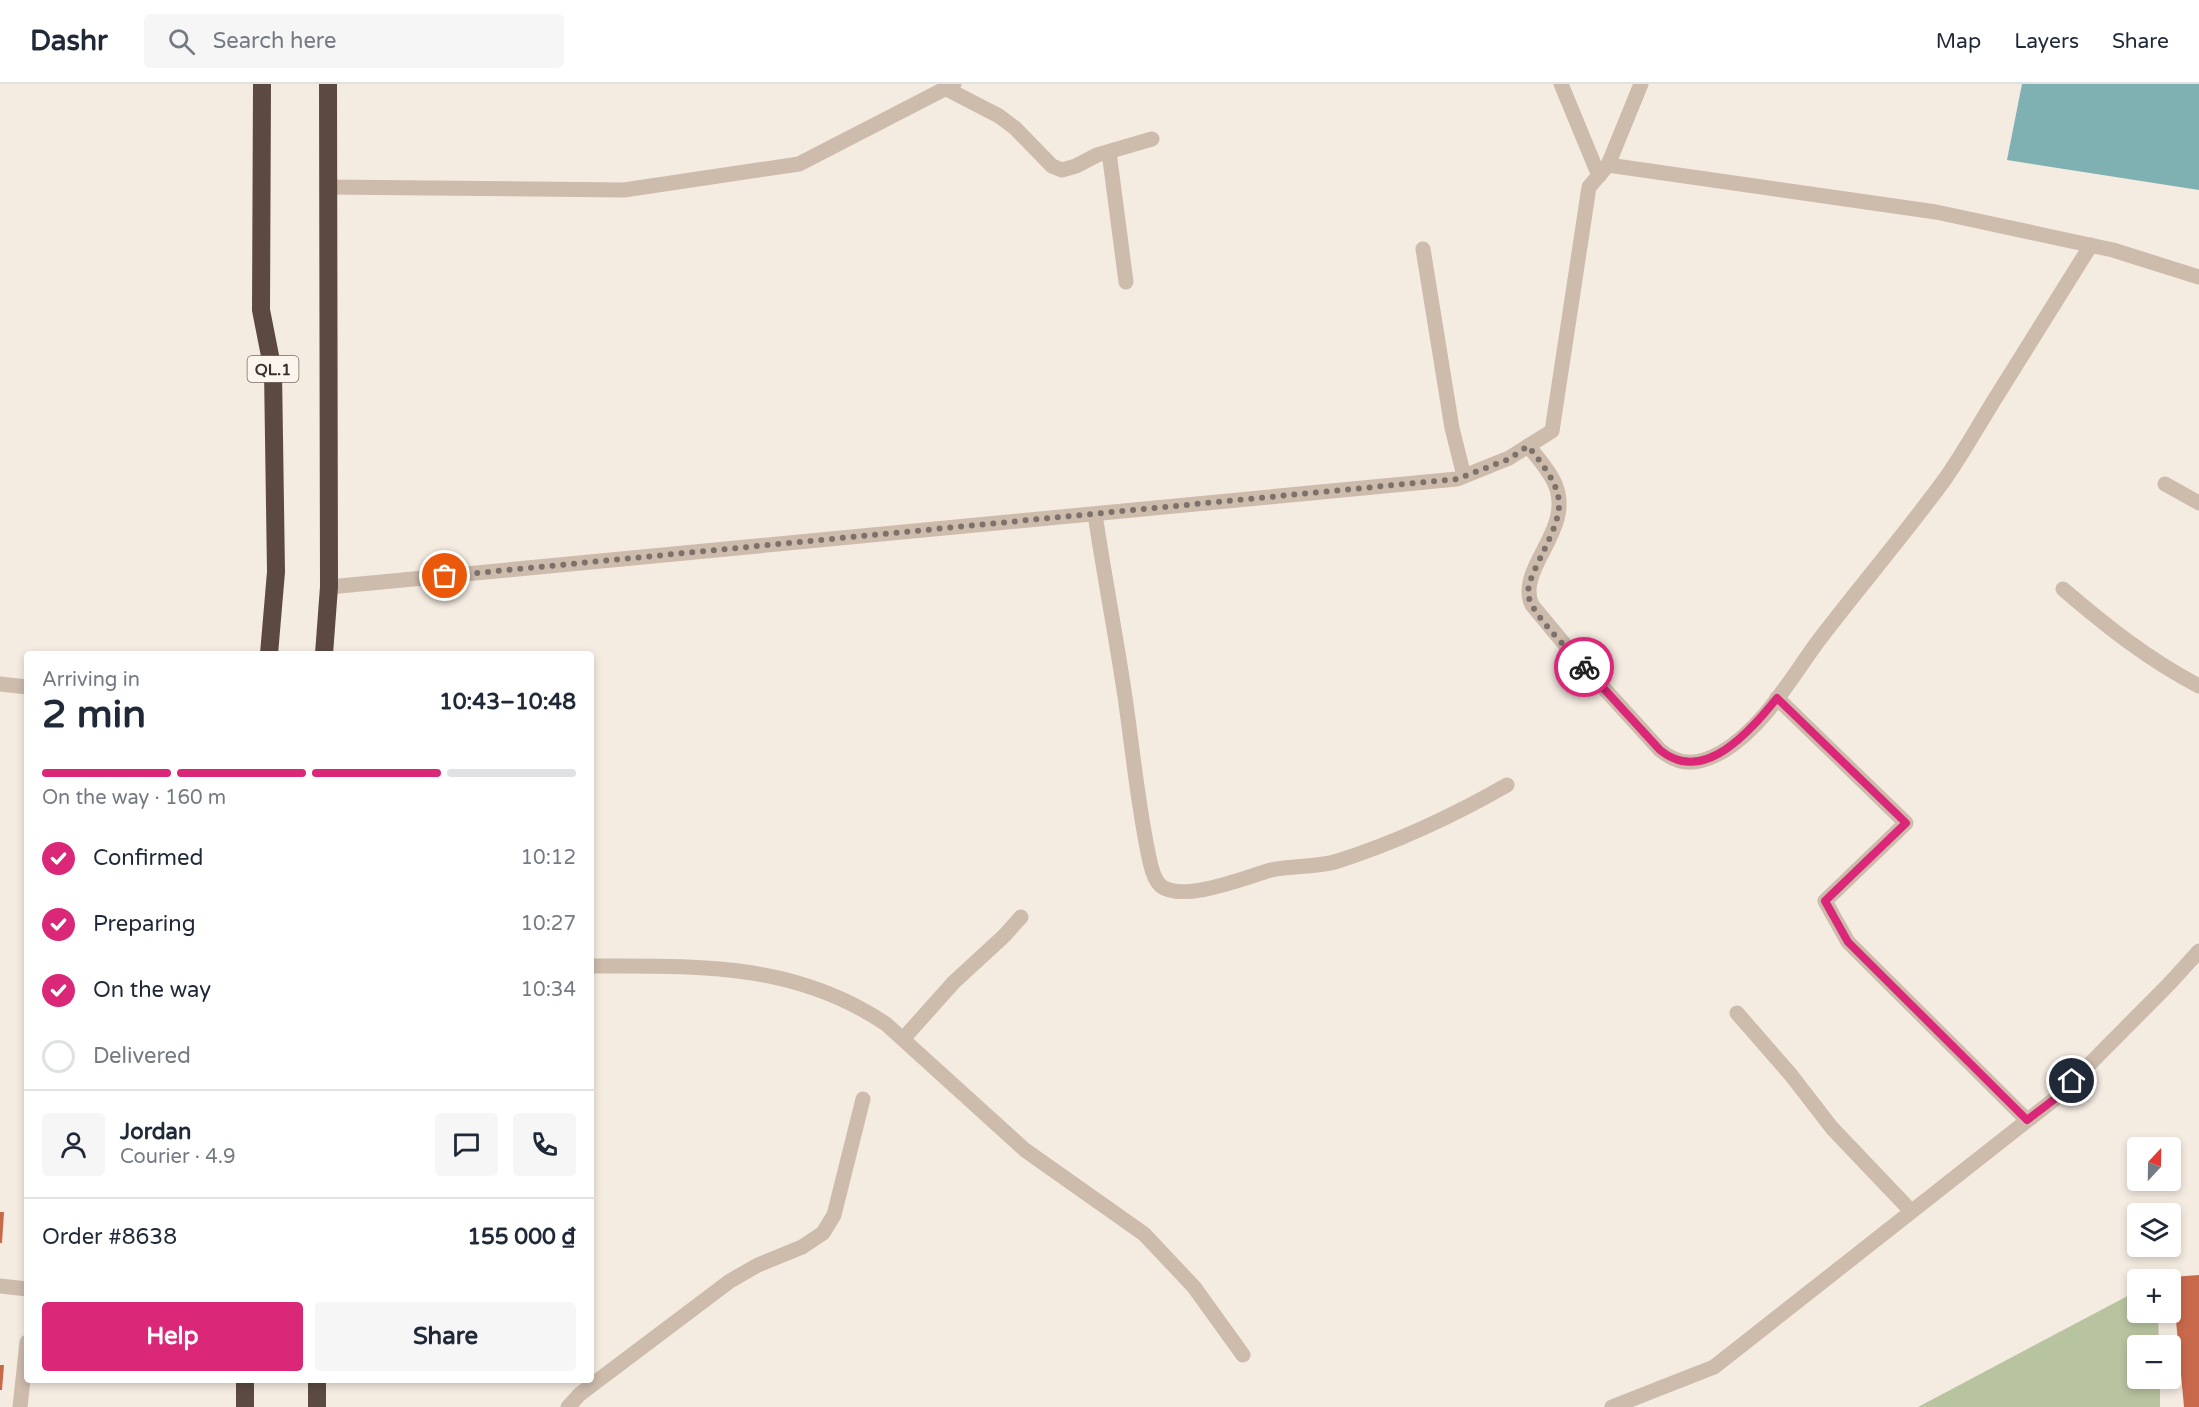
<!DOCTYPE html>
<html lang="en">
<head>
<meta charset="utf-8">
<style>
  body { margin:0; font-family:"Varela Round",sans-serif; background:#f6f6f7; color:#1f2937; height:100vh; display:flex; flex-direction:column; font-size:22px; white-space:nowrap }
  * { box-sizing:border-box; margin:0 }
  p { font-size:20px; color:#747a83 }
  .icon { flex:none; width:33px; height:33px; fill:none; stroke:currentColor; stroke-width:2; stroke-linecap:round; stroke-linejoin:round }
  .map { position:relative; flex:1; overflow:hidden }
  .side { position:absolute; left:24px; top:567px; width:570px; height:732px; display:flex; flex-direction:column; background:#fff; border-radius:6px; box-shadow:0 3px 9px #0003 }
  .side>* { flex:none }
  .needle { width:39px; rotate:22deg }
  .fabs { position:absolute; left:2127px; top:1053px; display:grid; gap:12px }
  .fabs a { display:grid; place-items:center; width:54px; height:54px; border-radius:6px; background:#fff; box-shadow:0 3px 9px #0003; font-size:30px }
  .pin { position:absolute; display:grid; place-items:center; width:51px; height:51px; color:#fff; margin:-26px; border:3px solid #fff; border-radius:50%; box-shadow:0 2px 6px #0007 }
  .courier { position:absolute; display:grid; place-items:center; width:60px; height:60px; margin:-30px; border:4px solid #db2777; border-radius:50%; background:#fff; color:#222; box-shadow:0 2px 8px #0007 }
  .overview em { font-style:normal; font-weight:700 }
  .overview div { display:flex; flex-direction:column-reverse }
  .overview { display:flex; align-items:center; justify-content:space-between; height:102px; padding:0 18px }
  h1 { font-size:39px; font-weight:700; line-height:45px }
  .bar { display:grid; grid-template-columns:repeat(4,1fr); gap:9px 6px; align-content:center; height:72px; padding:0 18px }
  .bar i { height:8px; border-radius:4px; background:#e0e1e3 }
  .bar .current { background:#db2777 }
  .bar p { grid-column:span 4 }
  .line { display:flex; align-items:center; gap:15px; padding:0 18px; border-top:2px solid #e0e1e3 }
  .line div { flex:1 }
  .round { display:grid; place-items:center; flex:none; width:63px; height:63px; border-radius:6px; background:#f6f6f7 }
  ol { padding:0 18px; list-style:none }
  li { display:flex; align-items:center; gap:18px; height:66px }
  li p { margin-inline-start:auto }
  li .icon { padding:6px; border-radius:50%; background:#db2777; color:#fff; stroke-width:4 }
  li:last-child { color:#747a83 }
  li i { width:33px; height:33px; border:3px solid #e0e1e3; border-radius:50% }
  .button { display:flex; gap:12px; margin-top:auto; padding:12px 18px }
  .button a { flex:1; height:69px; border-radius:6px; background:#db2777; color:#fff; font-size:24px; font-weight:700; line-height:69px; text-align:center }
  .button a+a { background:#f6f6f7; color:#1f2937 }
  header { display:flex; align-items:center; gap:36px; box-sizing:border-box; height:84px; padding:0 30px; background:#fff; border-bottom:2px solid #e0e1e3 }
  header strong { font-size:28px }
  nav { display:flex; gap:33px; margin-inline-start:auto; font-size:21px }
  .search { width:420px; height:54px; background:#f6f6f7; display:flex; align-items:center; gap:15px; box-sizing:border-box; padding:0 21px; border-radius:6px; color:#747a83; font-size:22px }
  .map>svg:first-child { display:block }
  .green { fill:#b8c4a0 }
  .water { fill:#7fb0b2 }
  .building { fill:#c8694b }
  .lines { fill:none; stroke-linecap:round; stroke-linejoin:round }
  .minor { stroke:#cdbbac; stroke-width:15 }
  .highway { stroke:#5c4a42; stroke-width:18 }
  .done { stroke:#7c716b; stroke-width:6; stroke-dasharray:0 10.8 }
  .route { stroke:#db2777; stroke-width:8 }
  .labels { text-anchor:middle; stroke-width:6; stroke-linejoin:round; paint-order:stroke }
  .shield { fill:#fbf5ee; stroke:#756b66; stroke-width:1.5 }
  .shield-label { font-size:16px; font-weight:bold; fill:#3b302b }
</style>
</head>
<body>
<header>
<strong>Dashr</strong>
<div class="search"><svg class="icon" aria-label="search" viewBox="0 0 24 24"><circle cx="10" cy="10" r="6"/><path d="M15 15l6 6"/></svg>Search here</div>
<nav><a>Map</a><a>Layers</a><a>Share</a></nav>
</header>
<div class="map">
<svg width="2199" height="1323" viewBox="0 0 2199 1323">
  <rect width="100%" height="100%" fill="#f4ebe1"/>
  <!-- green -->
  <polygon class="green" points="2137,1207 2138,1228 2158,1229 2159,1261 2138,1262 2138,1294 2160,1295 2160,1323 1918,1323"/>
  <!-- water -->
  <polygon class="water" points="2022,0 2199,0 2199,106 2007,76"/>
  <!-- building -->
  <g class="building">
    <polygon points="0,1128 4,1128 2,1159 0,1159"/>
    <polygon points="2199,1191 2199,1323 2184,1323 2172,1193"/>
    <polygon points="0,1281 4,1281 2,1306 0,1306"/>
  </g>
  <g class="lines">
    <!-- minor -->
    <g class="minor">
      <polyline points="1561,0 1599,92"/>
      <polyline points="945,4 999,32 1015,44 1052,82 1062,86 1076,82 1097,71 1152,55"/>
      <polyline points="1109,68 1126,198"/>
      <polyline points="1608,81 1641,0"/>
      <polyline points="327,103 624,106 799,80 954,0"/>
      <polyline points="1423,165 1452,344 1464,392"/>
      <path d="M1528 362C1538 374 1549 386 1555 400 1575 446 1515 485 1532 521L1571 568 1660 666C1681 683 1698 681 1722 668 1765 642 1790 595 1819 556 1860 502 1905 450 1945 395 1962 371 1977 344 1993 318 2026 266 2058 213 2091 161"/>
      <polyline points="2165,400 2199,419"/>
      <path d="M1095 430C1104 491 1116 552 1125 613 1133 668 1138 724 1150 778 1152 787 1155 797 1161 802 1183 819 1246 793 1271 786 1293 781 1316 784 1338 777 1397 758 1453 732 1507 701"/>
      <polyline points="329,503 1457,395 1509,374 1552,347 1589,103 1608,81 1936,128 2113,166 2199,193"/>
      <path d="M2063 505C2106 542 2149 576 2199 602"/>
      <polyline points="0,600 27,603"/>
      <polyline points="1777,614 1906,739 1825,817 1848,858 2027,1036"/>
      <path d="M591 882C697 882 794 878 886 940L1025 1066 1144 1150 1194 1203 1243 1271"/>
      <polyline points="1737,929 1791,991 1832,1044 1911,1127"/>
      <polyline points="903,955 954,898 1004,852 1021,833"/>
      <polyline points="0,1202 27,1205"/>
      <polyline points="20,1323 27,1258"/>
      <polyline points="568,1323 580,1310 730,1197 758,1181 802,1163 823,1149 834,1131 863,1015"/>
      <polyline points="1612,1323 1714,1283 2056,1014 2170,899 2199,867"/>
    </g>
    <!-- highway -->
    <g class="highway">
      <polyline points="262,0 261,226 273,287 276,488 269,570"/>
      <polyline points="324,570 329,503 328,0"/>
      <polyline points="317,1296 317,1323"/>
      <polyline points="245,1323 245,1296"/>
    </g>
  </g>
  <g class="lines">
    <!-- done -->
    <path class="done" d="M445 492 1457 395 1509 375 1528 362C1572 416 1564 424 1536 483 1532 492 1526 504 1529 514 1533 531 1571 568 1584 583"/>
    <!-- route -->
    <path class="route" d="M1584 583 1660 666C1704 702 1750 647 1777 614L1906 739 1825 817 1848 858 2027 1036 2056 1014 2072 997"/>
  </g>
  <g class="labels">
    <!-- shield labels -->
    <rect class="shield" x="247.5" y="272" width="51" height="26" rx="4.5"/>
    <g class="shield-label">
      <text x="273" y="291">QL.1</text>
    </g>
  </g>
</svg>
<div class="fabs">
<a><svg class="needle" viewBox="-14 -14 28 28"><path d="M0-13l5 13h-10z" fill="#e53935"/><path d="M0 13l5-13h-10z" fill="#747a83"/></svg></a>
<a><svg class="icon" aria-label="layers" viewBox="0 0 24 24"><path d="M12 4l9 5-9 5-9-5zM3 14l9 5 9-5"/></svg></a>
<a>+</a>
<a>−</a>
</div>
<div class="pin" style="left:445px;top:492px;background:#ea580c"><svg class="icon" aria-label="bag" viewBox="0 0 24 24"><path d="M5 8h14l-1 12H6zM9 8a3 3 0 0 1 6 0"/></svg></div>
<div class="pin" style="left:2072px;top:997px;background:#1f2937"><svg class="icon" aria-label="home" viewBox="0 0 24 24"><path d="M3 11l9-7 9 7M6 9v11h12V9"/></svg></div>
<div class="courier" style="left:1584px;top:583px"><svg class="icon" aria-label="bike" viewBox="0 0 24 24"><circle cx="6" cy="16" r="4"/><circle cx="18" cy="16" r="4"/><path d="M6 16l4-8h5l3 8M10 8l3 8H6M13 5h3"/></svg></div>
<section class="side">
<div class="overview"><div><h1>2 min</h1><p>Arriving in</p></div><em>10:43–10:48</em></div>
<div class="bar"><i class="current"></i><i class="current"></i><i class="current"></i><i></i><p>On the way · 160 m</p></div>
<ol>
<li><svg class="icon" aria-label="check" viewBox="0 0 24 24"><path d="M5 12l5 5 9-10"/></svg>Confirmed<p>10:12</p></li>
<li><svg class="icon" aria-label="check" viewBox="0 0 24 24"><path d="M5 12l5 5 9-10"/></svg>Preparing<p>10:27</p></li>
<li><svg class="icon" aria-label="check" viewBox="0 0 24 24"><path d="M5 12l5 5 9-10"/></svg>On the way<p>10:34</p></li>
<li><i></i>Delivered</li>
</ol>
<div class="line" style="height:108px"><a class="round"><svg class="icon" aria-label="person" viewBox="0 0 24 24"><circle cx="12" cy="8" r="4"/><path d="M4 21q1-7 8-7t8 7"/></svg></a><div><b>Jordan</b><p>Courier · 4.9</p></div><a class="round"><svg class="icon" aria-label="chat" viewBox="0 0 24 24"><path d="M4 5h16v11H9l-5 4z"/></svg></a><a class="round"><svg class="icon" aria-label="phone" viewBox="0 0 24 24"><path d="M5 4h4l2 5-3 2q2 4 5 5l2-3 5 2v4C11 20 4 13 5 4z"/></svg></a></div>
<div class="line" style="height:78px"><div>Order #8638</div><b>155 000 ₫</b></div>
<div class="button"><a>Help</a><a>Share</a></div>
</section>
</div>
</body>
</html>
